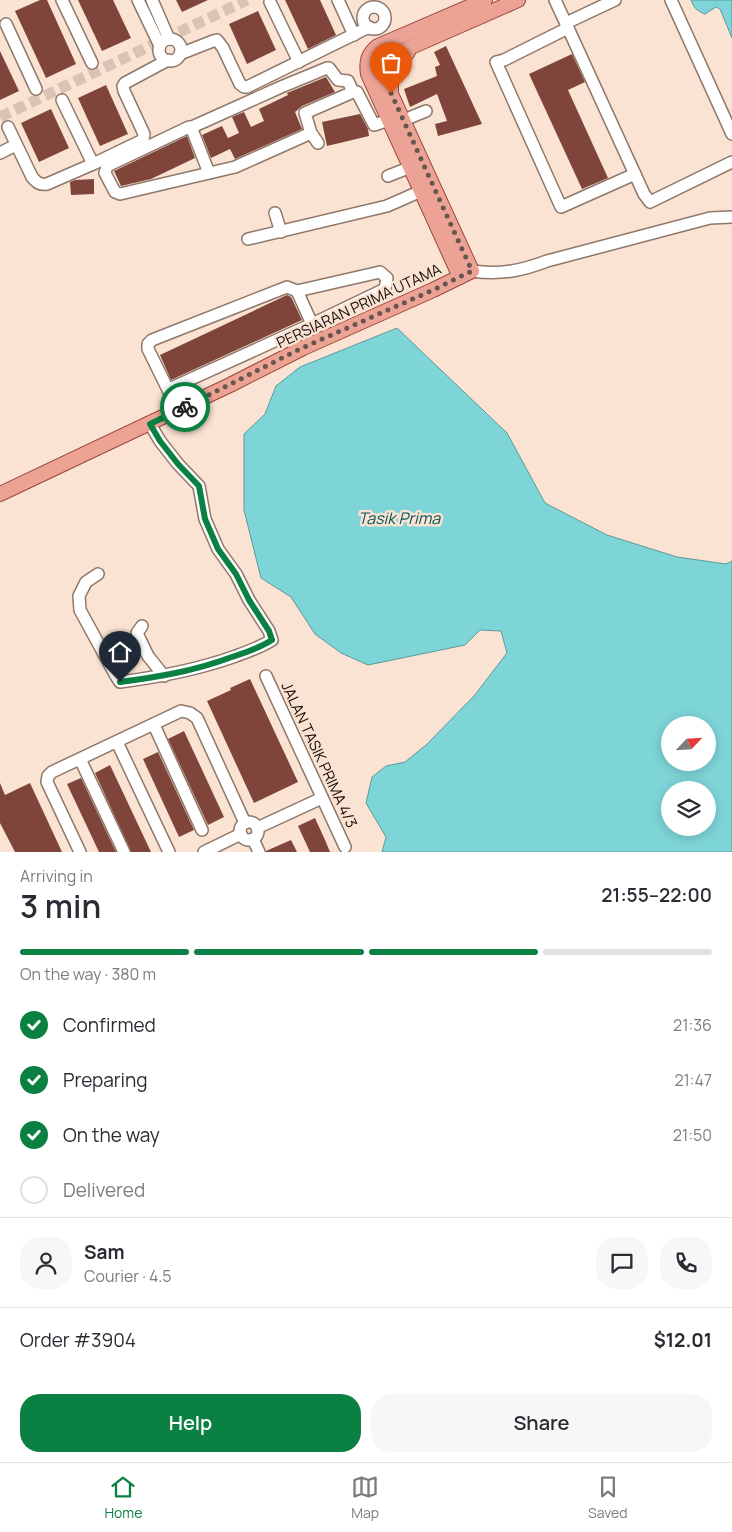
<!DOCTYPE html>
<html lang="en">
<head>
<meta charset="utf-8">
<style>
  body { margin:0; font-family:Manrope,sans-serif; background:#f7f7f7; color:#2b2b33; height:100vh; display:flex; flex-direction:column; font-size:19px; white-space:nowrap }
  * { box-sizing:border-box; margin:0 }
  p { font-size:16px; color:#7c7c81 }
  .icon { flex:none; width:28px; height:28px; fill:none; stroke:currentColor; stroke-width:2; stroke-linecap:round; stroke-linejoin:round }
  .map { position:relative; height:852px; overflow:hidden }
  .details { display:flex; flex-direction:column; background:#fff; flex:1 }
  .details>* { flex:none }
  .needle { width:32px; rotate:65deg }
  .tools { position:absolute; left:661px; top:716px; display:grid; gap:10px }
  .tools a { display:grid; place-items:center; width:55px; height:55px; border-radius:50%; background:#fff; box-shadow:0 2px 12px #0003; font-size:25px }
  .pin { position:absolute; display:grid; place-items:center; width:42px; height:42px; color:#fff; margin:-51px -21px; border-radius:50% 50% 50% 0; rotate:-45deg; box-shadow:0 0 5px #0007 }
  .pin .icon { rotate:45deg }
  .courier { position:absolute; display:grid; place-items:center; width:50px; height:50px; margin:-25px; border:4px solid #0b8043; border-radius:50%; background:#fff; color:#222; box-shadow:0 1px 6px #0007 }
  .overview em { font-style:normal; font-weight:600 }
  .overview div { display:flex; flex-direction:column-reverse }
  .overview { display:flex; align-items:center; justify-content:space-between; height:85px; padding:0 20px }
  h1 { font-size:32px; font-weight:600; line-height:38px }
  .bar { display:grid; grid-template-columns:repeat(4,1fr); gap:8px 5px; align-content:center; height:60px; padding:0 20px }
  .bar i { height:6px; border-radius:4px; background:#e1e1e2 }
  .bar .current { background:#0b8043 }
  .bar p { grid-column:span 4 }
  .line { display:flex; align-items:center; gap:12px; padding:0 20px; border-top:1px solid #e1e1e2 }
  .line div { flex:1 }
  .round { display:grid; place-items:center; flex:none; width:52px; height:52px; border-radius:20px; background:#f7f7f7 }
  ol { padding:0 20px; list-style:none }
  li { display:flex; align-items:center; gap:15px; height:55px }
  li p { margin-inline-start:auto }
  li .icon { padding:5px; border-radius:50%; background:#0b8043; color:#fff; stroke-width:4 }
  li:last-child { color:#7c7c81 }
  li i { width:28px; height:28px; border:2px solid #e1e1e2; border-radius:50% }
  .action { display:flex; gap:10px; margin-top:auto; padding:10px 20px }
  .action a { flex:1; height:58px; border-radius:20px; background:#0b8043; color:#fff; font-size:20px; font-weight:600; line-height:58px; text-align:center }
  .action a+a { background:#f7f7f7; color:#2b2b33 }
  .tab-bar { display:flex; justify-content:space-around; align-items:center; height:70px; border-top:1px solid #e1e1e2; background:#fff; font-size:14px; color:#7c7c81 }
  .tab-bar a { display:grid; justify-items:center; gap:2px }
  .tab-bar .current { color:#0b8043 }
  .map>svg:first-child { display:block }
  .water { fill:#7ed5d8; stroke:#5e9999; fill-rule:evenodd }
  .building { fill:#80453a }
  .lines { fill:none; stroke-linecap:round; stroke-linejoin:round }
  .minor-tunnel { stroke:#d8c3b4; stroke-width:11; stroke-dasharray:11 5.5; stroke-linecap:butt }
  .minor-casing { stroke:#8e786a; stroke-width:14 }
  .major-casing { stroke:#994636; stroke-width:16 }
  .minor { stroke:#fff; stroke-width:11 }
  .major { stroke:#eca395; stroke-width:14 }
  .done { stroke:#65574e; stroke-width:5; stroke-dasharray:0 9 }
  .route { stroke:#0b8043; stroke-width:6 }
  .labels { text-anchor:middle; stroke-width:5; stroke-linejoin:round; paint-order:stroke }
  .street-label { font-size:15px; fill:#140c07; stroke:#fbe3d3 }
  .water-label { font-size:16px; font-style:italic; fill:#045558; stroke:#fbe3d3 }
</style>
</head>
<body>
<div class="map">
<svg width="732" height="852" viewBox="0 0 732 852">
  <rect width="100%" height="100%" fill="#fbe3d3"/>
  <!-- water -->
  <g class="water">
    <path d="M691 0H732V38L720 9 716 7 705 14C697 11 694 8 691 0Z"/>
    <path d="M397 328 507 433 545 503 607 535 677 557 726 564 732 561V852H382L386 837 366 803 372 777 386 766 405 762 426 745 474 696 507 653 501 631 480 630 465 645 368 665 341 653 315 634 291 597 261 578 244 510V434L265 414 276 386 300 367ZM670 725H708V762H670ZM670 790H708V828H670Z"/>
  </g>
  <!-- building -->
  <g class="building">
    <polygon points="40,0 47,0 76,64 46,78 15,11"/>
    <polygon points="78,0 113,0 131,38 102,51"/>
    <polygon points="176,0 208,0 182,12"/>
    <polygon points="285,0 320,0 336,35 308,49"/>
    <polygon points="258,11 276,50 247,64 229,24"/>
    <polygon points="446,46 482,124 438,136 435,124 447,121 437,94 410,107 404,89 437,76 435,67 440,65 434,52"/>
    <polygon points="0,51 19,91 0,100"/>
    <polygon points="572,54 585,82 568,90 608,178 582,189 529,74"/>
    <polygon points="326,77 335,92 302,106 295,112 302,129 235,159 230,149 211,158 202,135 222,126 228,138 239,133 232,117 244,112 251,127 264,121 259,109 288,95 287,93"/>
    <polygon points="106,85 128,134 100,146 78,98"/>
    <polygon points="51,109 69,148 39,162 21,123"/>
    <polygon points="360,114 368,129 369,136 327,146 322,122"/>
    <polygon points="187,136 195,158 151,179 121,186 114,171"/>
    <polygon points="94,179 94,194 71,195 70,182 75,180"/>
    <polygon points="287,295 291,297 302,320 171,380 160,355"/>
    <polygon points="250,679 298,782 254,803 207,701 231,690 230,688"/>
    <polygon points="184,731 224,817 208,825 168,739"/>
    <polygon points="158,752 194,830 179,837 143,759"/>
    <polygon points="110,765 151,852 131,852 95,773"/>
    <polygon points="81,778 116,852 99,852 67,784"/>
    <polygon points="0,783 5,795 30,783 62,852 15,852 0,823"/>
    <polygon points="315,818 325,840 330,852 310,852 298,826"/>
    <polygon points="291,840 297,852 266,852 266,851"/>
  </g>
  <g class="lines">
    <!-- minor-tunnel -->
    <polyline class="minor-tunnel" points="0,117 247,0"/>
    <!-- minor casing -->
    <g class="minor-casing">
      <g id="minor">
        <polyline points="62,0 92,63"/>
        <polyline points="138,0 160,46"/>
        <polyline points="152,0 169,39"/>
        <polyline points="338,0 354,35"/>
        <polyline points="555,0 568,28 504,60 496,62 561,207 635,174"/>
        <polyline points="671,0 732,134"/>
        <polyline points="270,2 299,62"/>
        <circle cx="374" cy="18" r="11"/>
        <polyline points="566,23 615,0"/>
        <polyline points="6,24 36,89"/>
        <polyline points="568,28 644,194 650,202 732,162"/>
        <circle cx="170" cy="50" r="11"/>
        <polyline points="180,54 213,41 217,40 223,48 240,84 244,87 247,87 369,27"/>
        <polyline points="62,100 93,164 143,140 144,134 124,91 123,86 125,83 168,60"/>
        <polyline points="404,120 426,111"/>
        <path d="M8 127 32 177C37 183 40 185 47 184L93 164"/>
        <polyline points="192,127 189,127 107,166 105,173 115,192 120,194 235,167 311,133"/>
        <polyline points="318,143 311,133 305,113 353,92 357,92 374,125 389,120"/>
        <polyline points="0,153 16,145"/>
        <polyline points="209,173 193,132 192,127 281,87 327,68 329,68 338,80 348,81 353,92"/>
        <polyline points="388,176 411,167"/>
        <polyline points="275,213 281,232"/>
        <polyline points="248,239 387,206 421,191"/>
        <path d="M472 271C500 275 521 271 547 261L710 218 732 217"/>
        <polyline points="297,291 312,324"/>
        <polyline points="169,389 312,324 385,289 387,278 380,272 297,291 287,287 152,340 148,344 148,349 178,410"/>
        <path d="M98 574 86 582 79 596 80 610 116 676 120 682C159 677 196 670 233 657 247 652 259 648 272 640L269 631 249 600 236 574 218 549 205 519 199 486 178 464 160 441 150 424"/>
        <polyline points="142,626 137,633 148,656 164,676"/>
        <polyline points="266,676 345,847"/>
        <polyline points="154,725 202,830"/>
        <polyline points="117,742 169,852"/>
        <polyline points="80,759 124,852"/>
        <circle cx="249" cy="831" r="9"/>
        <polyline points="257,828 322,798"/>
        <polyline points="253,839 259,852"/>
        <polyline points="80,852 47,782 48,776 52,772 181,711 190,713 197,718 245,823"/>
        <polyline points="204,852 241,834"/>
      </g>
    </g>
    <!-- major casing -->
    <g class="major-casing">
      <g id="major">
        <polyline points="381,64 387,59 411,47 518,0"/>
        <path d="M391 92C390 69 395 68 408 52"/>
        <path d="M460 277 368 74C366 61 368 54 378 46L485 0"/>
        <polyline points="0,494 230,385 303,348 433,290 472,271 381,72 380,69 381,64"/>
      </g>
    </g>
    <!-- minor -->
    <use href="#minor" class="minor"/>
    <!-- major -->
    <use href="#major" class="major"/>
  </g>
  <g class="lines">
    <!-- done -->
    <polyline class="done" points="185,407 302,348 433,290 472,271 391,93"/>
    <!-- route -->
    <path class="route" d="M120 682C158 677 194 671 229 658 244 653 258 649 272 640L269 631 249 600 236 574 218 549 205 519 199 486 178 464 160 441 150 424 185 407"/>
  </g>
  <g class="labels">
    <!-- street labels -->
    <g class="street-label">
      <text transform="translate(359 306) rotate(-25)" y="5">PERSIARAN PRIMA UTAMA</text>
      <text transform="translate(319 755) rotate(65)" y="5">JALAN TASIK PRIMA 4/3</text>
    </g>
    <!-- water labels -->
    <g class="water-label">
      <text x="399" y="524">Tasik Prima</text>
    </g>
  </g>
</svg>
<div class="tools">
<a><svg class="needle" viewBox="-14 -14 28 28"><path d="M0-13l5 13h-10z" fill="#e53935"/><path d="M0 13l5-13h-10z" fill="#7c7c81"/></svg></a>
<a><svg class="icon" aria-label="layers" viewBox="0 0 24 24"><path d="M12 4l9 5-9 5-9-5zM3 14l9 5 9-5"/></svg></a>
</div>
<div class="pin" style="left:391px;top:93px;background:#ea580c"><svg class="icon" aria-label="bag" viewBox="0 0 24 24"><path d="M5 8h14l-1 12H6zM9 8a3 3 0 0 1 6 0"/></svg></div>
<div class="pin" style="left:120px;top:682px;background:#1f2937"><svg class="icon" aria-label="home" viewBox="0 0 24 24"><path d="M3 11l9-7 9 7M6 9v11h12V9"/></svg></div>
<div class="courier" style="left:185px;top:407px"><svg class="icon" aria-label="bike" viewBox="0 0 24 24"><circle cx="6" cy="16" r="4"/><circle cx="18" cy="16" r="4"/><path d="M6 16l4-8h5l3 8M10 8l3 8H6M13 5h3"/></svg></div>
</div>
<section class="details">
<div class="overview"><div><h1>3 min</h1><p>Arriving in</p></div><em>21:55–22:00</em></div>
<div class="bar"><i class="current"></i><i class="current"></i><i class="current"></i><i></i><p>On the way · 380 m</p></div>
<ol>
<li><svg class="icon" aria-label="check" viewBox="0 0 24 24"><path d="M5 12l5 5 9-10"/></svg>Confirmed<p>21:36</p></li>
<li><svg class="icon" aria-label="check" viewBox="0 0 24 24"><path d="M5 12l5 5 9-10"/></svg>Preparing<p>21:47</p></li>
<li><svg class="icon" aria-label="check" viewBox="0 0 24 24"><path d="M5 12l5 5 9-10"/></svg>On the way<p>21:50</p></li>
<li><i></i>Delivered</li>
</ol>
<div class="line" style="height:90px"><a class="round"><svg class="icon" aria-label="person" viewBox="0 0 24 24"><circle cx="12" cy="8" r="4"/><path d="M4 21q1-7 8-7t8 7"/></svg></a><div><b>Sam</b><p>Courier · 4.5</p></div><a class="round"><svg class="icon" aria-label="chat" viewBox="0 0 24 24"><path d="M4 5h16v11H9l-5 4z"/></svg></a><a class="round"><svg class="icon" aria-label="phone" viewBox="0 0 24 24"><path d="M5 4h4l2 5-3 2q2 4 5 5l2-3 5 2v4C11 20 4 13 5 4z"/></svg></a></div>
<div class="line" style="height:65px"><div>Order #3904</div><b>$12.01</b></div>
<div class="action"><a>Help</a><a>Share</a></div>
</section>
<nav class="tab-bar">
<a class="current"><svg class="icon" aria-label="home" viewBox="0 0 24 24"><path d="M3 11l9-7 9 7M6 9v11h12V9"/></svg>Home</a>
<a><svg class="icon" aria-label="map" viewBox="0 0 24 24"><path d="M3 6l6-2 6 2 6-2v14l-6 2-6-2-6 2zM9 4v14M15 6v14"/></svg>Map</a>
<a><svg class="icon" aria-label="saved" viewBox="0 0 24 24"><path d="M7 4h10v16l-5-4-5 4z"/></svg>Saved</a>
</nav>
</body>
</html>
